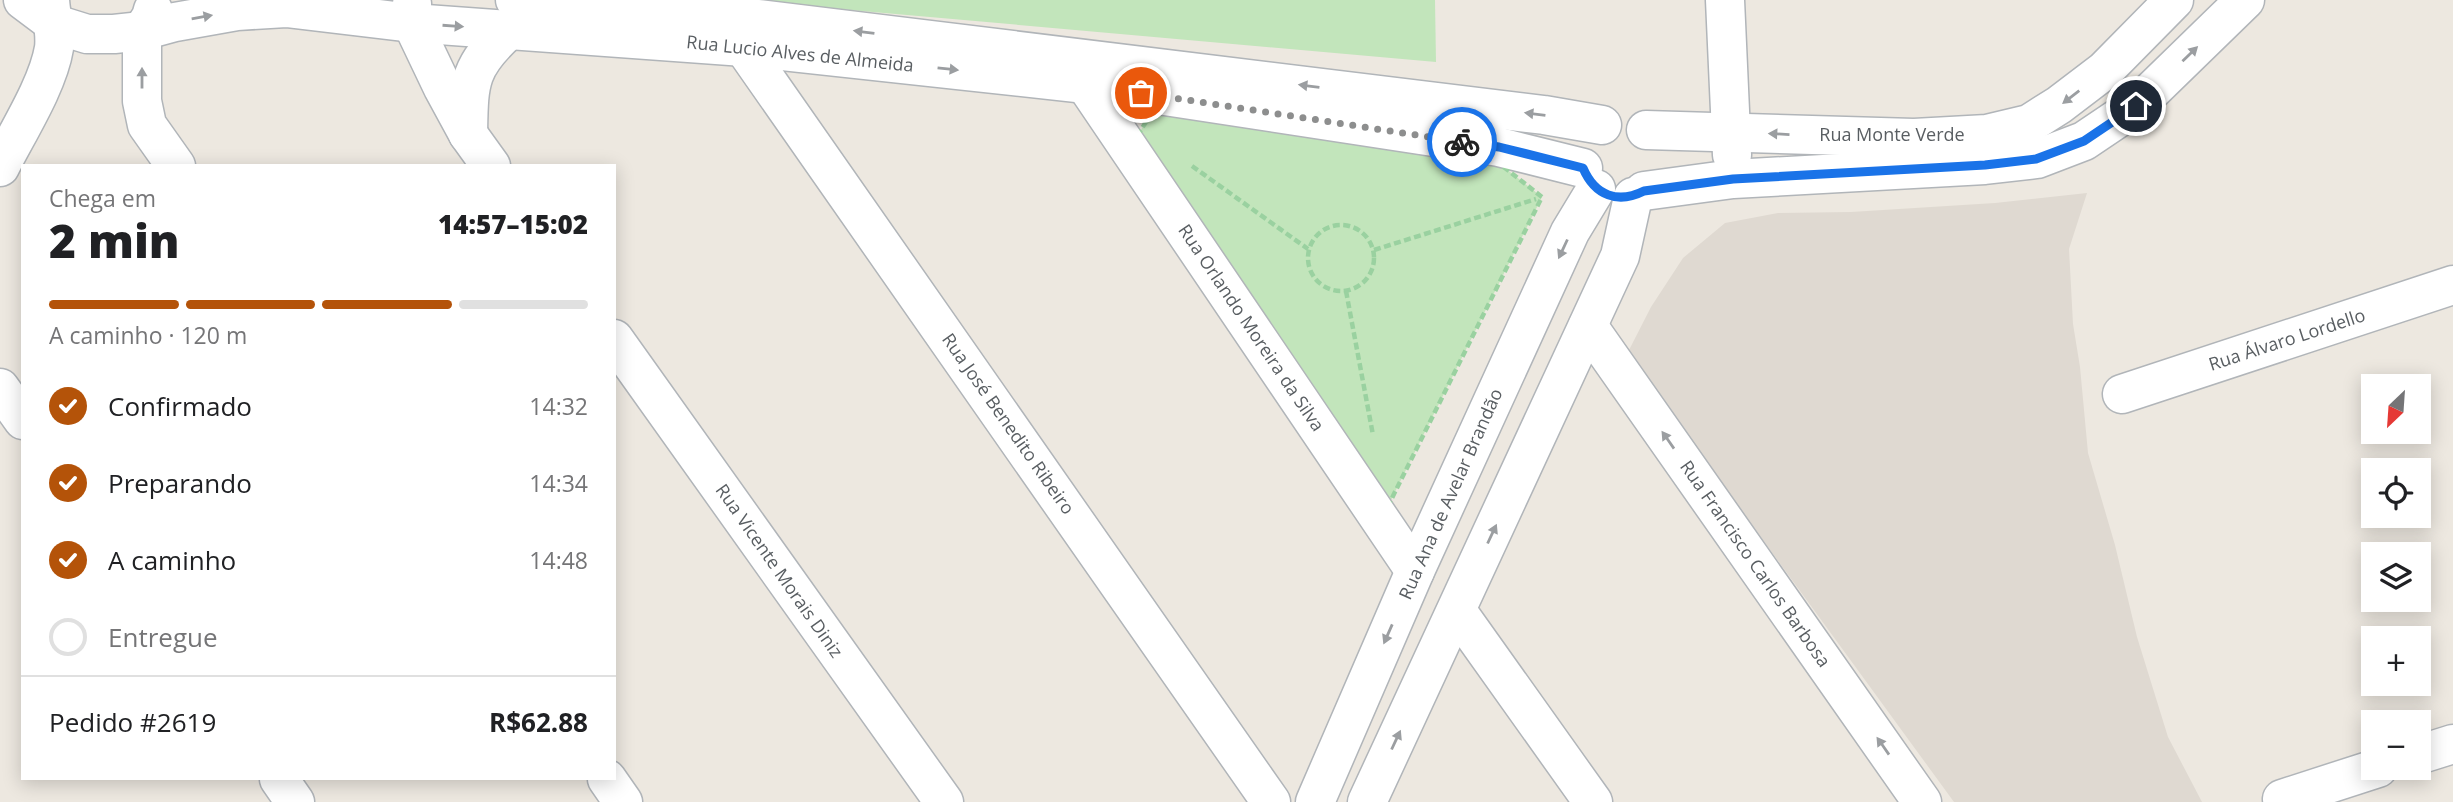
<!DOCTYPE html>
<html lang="pt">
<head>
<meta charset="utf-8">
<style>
  body { margin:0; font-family:"Open Sans",sans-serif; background:#f2f2f2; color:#202124; height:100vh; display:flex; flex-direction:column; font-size:26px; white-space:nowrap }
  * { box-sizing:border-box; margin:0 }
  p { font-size:23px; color:#757577 }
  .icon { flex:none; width:38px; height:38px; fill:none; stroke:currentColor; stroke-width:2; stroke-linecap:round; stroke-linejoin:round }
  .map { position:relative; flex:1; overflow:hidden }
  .drawer { position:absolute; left:21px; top:164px; width:595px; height:616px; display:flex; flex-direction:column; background:#fff; border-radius:0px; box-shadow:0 4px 18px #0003 }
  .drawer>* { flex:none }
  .needle { width:46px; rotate:205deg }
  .tools { position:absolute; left:2361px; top:374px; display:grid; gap:14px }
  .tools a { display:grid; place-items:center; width:70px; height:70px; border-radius:0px; background:#fff; box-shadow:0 4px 18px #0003; font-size:35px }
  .pin { position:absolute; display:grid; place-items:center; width:60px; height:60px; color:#fff; margin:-30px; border:4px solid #fff; border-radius:50%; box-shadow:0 2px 7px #0007 }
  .courier { position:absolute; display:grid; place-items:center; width:70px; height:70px; margin:-35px; border:5px solid #1a73e8; border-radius:50%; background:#fff; color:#222; box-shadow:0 2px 9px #0007 }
  .summary em { font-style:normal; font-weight:800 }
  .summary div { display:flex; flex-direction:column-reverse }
  .summary { display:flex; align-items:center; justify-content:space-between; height:119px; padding:0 28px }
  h1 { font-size:46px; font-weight:800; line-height:52px }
  .bar { display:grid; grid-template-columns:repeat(4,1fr); gap:10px 7px; align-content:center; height:84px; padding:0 28px }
  .bar i { height:9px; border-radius:5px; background:#e0e0e0 }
  .bar .on { background:#b45309 }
  .bar p { grid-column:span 4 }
  .line { display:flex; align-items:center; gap:18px; padding:0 28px; border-top:2px solid #e0e0e0 }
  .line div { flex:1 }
  ol { padding:0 28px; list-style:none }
  li { display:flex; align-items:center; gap:21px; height:77px }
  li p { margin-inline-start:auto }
  li .icon { padding:7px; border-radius:50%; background:#b45309; color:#fff; stroke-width:4 }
  li:last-child { color:#757577 }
  li i { width:38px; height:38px; border:4px solid #e0e0e0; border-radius:50% }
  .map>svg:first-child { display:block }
  .education { fill:#dfd9d1 }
  .green { fill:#c2e5bb }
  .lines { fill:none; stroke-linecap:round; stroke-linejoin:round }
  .minor-casing { stroke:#b1b5b9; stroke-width:41 }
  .path { stroke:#9ad1a0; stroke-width:4.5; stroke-dasharray:7 3.5; stroke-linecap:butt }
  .minor { stroke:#fff; stroke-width:38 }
  .oneway { fill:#9b9ea1 }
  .done { stroke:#8d8e8e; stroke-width:7; stroke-dasharray:0 12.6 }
  .route { stroke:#1a73e8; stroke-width:9 }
  .labels { text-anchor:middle; stroke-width:5; stroke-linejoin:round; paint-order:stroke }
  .street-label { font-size:18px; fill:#595e62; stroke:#fff }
</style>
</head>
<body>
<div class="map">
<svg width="2453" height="802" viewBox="0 0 2453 802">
  <rect width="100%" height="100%" fill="#ede8e0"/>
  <!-- education -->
  <polygon class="education" points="2087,193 2069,249 2073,324 2080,367 2088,453 2115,545 2137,637 2168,737 2202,802 1954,802 1627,354 1651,307 1683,258 1725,223 1778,213 1851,212 1995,203"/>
  <!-- green -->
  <g class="green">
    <polygon points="738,0 1435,0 1436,62"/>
    <polygon points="1156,106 1477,146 1542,197 1387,508 1132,144"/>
  </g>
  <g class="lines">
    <!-- minor casing -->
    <g class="minor-casing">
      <g id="minor">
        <polyline points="23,0 55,24 87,34 114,34 142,31 175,22 237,11 286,8 412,23 744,47 1086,84 1499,147 1583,168"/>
        <polyline points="515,0 717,14 1544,115 1602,125"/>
        <polyline points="1725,0 1732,155"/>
        <polyline points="412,4 412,23 443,88 468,134 491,166"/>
        <polyline points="153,10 151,17 142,31 142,101 147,125 176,166"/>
        <polyline points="735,35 1271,802"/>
        <polyline points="1077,72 1415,571"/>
        <polyline points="1646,130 1914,138 1987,134 2029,124 2059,105 2105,70 2174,0"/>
        <path d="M468 134C469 82 468 67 509 30"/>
        <path d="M0 167C17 133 48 85 54 48 56 31 51 17 50 0"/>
        <polyline points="1644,191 1733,179 1985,165 2037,159 2084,141 2136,106 2245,0"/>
        <polyline points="1588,326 1922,802"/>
        <polyline points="614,339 944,802"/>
        <polyline points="0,388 23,420"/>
        <polyline points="2122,394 2453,285"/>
        <polyline points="1457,611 1593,802"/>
        <polyline points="2418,755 2453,744"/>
        <polyline points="279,779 295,802"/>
        <polyline points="607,779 623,802"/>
        <polyline points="2282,799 2378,768"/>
        <polyline points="1315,802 1415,571 1570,232 1596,189"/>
        <polyline points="1367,802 1620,256 1633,197"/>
      </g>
    </g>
    <!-- path -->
    <g class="path">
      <polygon points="1156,106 1477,146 1542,197 1387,508 1132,144"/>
      <polyline points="1192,166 1308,249"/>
      <circle cx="1341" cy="258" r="33"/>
      <polyline points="1374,250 1536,199"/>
      <polyline points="1346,291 1373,435"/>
    </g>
    <!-- minor -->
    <use href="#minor" class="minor"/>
  </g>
  <!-- one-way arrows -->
  <defs><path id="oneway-solid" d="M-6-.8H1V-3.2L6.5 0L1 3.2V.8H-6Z" transform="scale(1.75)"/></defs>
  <g class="oneway">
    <use href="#oneway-solid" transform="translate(202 17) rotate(-10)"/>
    <use href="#oneway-solid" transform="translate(453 26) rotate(4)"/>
    <use href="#oneway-solid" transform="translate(864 32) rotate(-173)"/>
    <use href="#oneway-solid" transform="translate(2190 54) rotate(-44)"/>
    <use href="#oneway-solid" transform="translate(948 69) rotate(6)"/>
    <use href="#oneway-solid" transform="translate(142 78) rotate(-90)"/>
    <use href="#oneway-solid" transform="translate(1309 86) rotate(-173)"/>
    <use href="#oneway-solid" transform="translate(2071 97) rotate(142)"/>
    <use href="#oneway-solid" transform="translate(1535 114) rotate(-173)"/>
    <use href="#oneway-solid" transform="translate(1779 134) rotate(-177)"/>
    <use href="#oneway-solid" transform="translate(1563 249) rotate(115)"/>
    <use href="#oneway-solid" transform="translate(1668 440) rotate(-125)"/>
    <use href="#oneway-solid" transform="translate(1492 534) rotate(-65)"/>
    <use href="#oneway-solid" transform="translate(1388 634) rotate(114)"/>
    <use href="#oneway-solid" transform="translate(1396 740) rotate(-65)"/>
    <use href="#oneway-solid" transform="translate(1883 746) rotate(-125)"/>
  </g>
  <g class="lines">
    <!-- done -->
    <polyline class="done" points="1141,93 1462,142"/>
    <!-- route -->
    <path class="route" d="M1462 142 1499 147 1583 168C1595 196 1618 204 1644 191L1733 179 1985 165 2036 159 2084 141 2136 106"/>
  </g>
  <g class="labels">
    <!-- street labels -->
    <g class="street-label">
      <text transform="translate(800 54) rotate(6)" y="6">Rua Lucio Alves de Almeida</text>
      <text x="1892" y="141">Rua Monte Verde</text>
      <text transform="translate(1251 328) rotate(56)" y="6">Rua Orlando Moreira da Silva</text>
      <text transform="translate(2287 340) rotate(-18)" y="6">Rua Álvaro Lordello</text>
      <text transform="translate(1008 424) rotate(55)" y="6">Rua José Benedito Ribeiro</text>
      <text transform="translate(1451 494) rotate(-66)" y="6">Rua Ana de Avelar Brandão</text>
      <text transform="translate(1755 564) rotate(55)" y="6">Rua Francisco Carlos Barbosa</text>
      <text transform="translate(779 571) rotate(55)" y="6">Rua Vicente Morais Diniz</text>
    </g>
  </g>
</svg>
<div class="tools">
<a><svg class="needle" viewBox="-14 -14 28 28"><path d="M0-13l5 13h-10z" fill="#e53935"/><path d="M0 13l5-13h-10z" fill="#757577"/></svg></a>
<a><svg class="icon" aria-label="locate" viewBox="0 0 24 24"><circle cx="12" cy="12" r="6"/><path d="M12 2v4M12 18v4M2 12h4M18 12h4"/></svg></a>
<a><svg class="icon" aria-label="layers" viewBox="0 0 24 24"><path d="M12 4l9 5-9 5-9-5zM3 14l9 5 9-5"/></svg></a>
<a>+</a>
<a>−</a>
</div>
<div class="pin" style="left:1141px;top:93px;background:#ea580c"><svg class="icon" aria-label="bag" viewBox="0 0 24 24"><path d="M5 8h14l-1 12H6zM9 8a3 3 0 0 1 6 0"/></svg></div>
<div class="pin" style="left:2136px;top:106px;background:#1f2937"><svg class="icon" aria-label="home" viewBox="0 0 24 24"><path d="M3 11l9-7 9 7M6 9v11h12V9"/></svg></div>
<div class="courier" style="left:1462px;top:142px"><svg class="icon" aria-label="bike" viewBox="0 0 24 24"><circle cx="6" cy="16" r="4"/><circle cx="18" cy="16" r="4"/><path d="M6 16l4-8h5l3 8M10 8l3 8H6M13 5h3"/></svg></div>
<section class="drawer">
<div class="summary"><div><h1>2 min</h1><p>Chega em</p></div><em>14:57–15:02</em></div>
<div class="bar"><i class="on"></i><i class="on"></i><i class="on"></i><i></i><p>A caminho · 120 m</p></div>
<ol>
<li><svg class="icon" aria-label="check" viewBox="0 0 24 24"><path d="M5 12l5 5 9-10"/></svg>Confirmado<p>14:32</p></li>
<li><svg class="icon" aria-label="check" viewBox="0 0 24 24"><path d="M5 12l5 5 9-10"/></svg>Preparando<p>14:34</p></li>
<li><svg class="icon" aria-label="check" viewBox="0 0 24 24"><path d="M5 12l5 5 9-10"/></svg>A caminho<p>14:48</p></li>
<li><i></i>Entregue</li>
</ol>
<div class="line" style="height:91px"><div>Pedido #2619</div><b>R$62.88</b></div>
</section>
</div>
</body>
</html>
